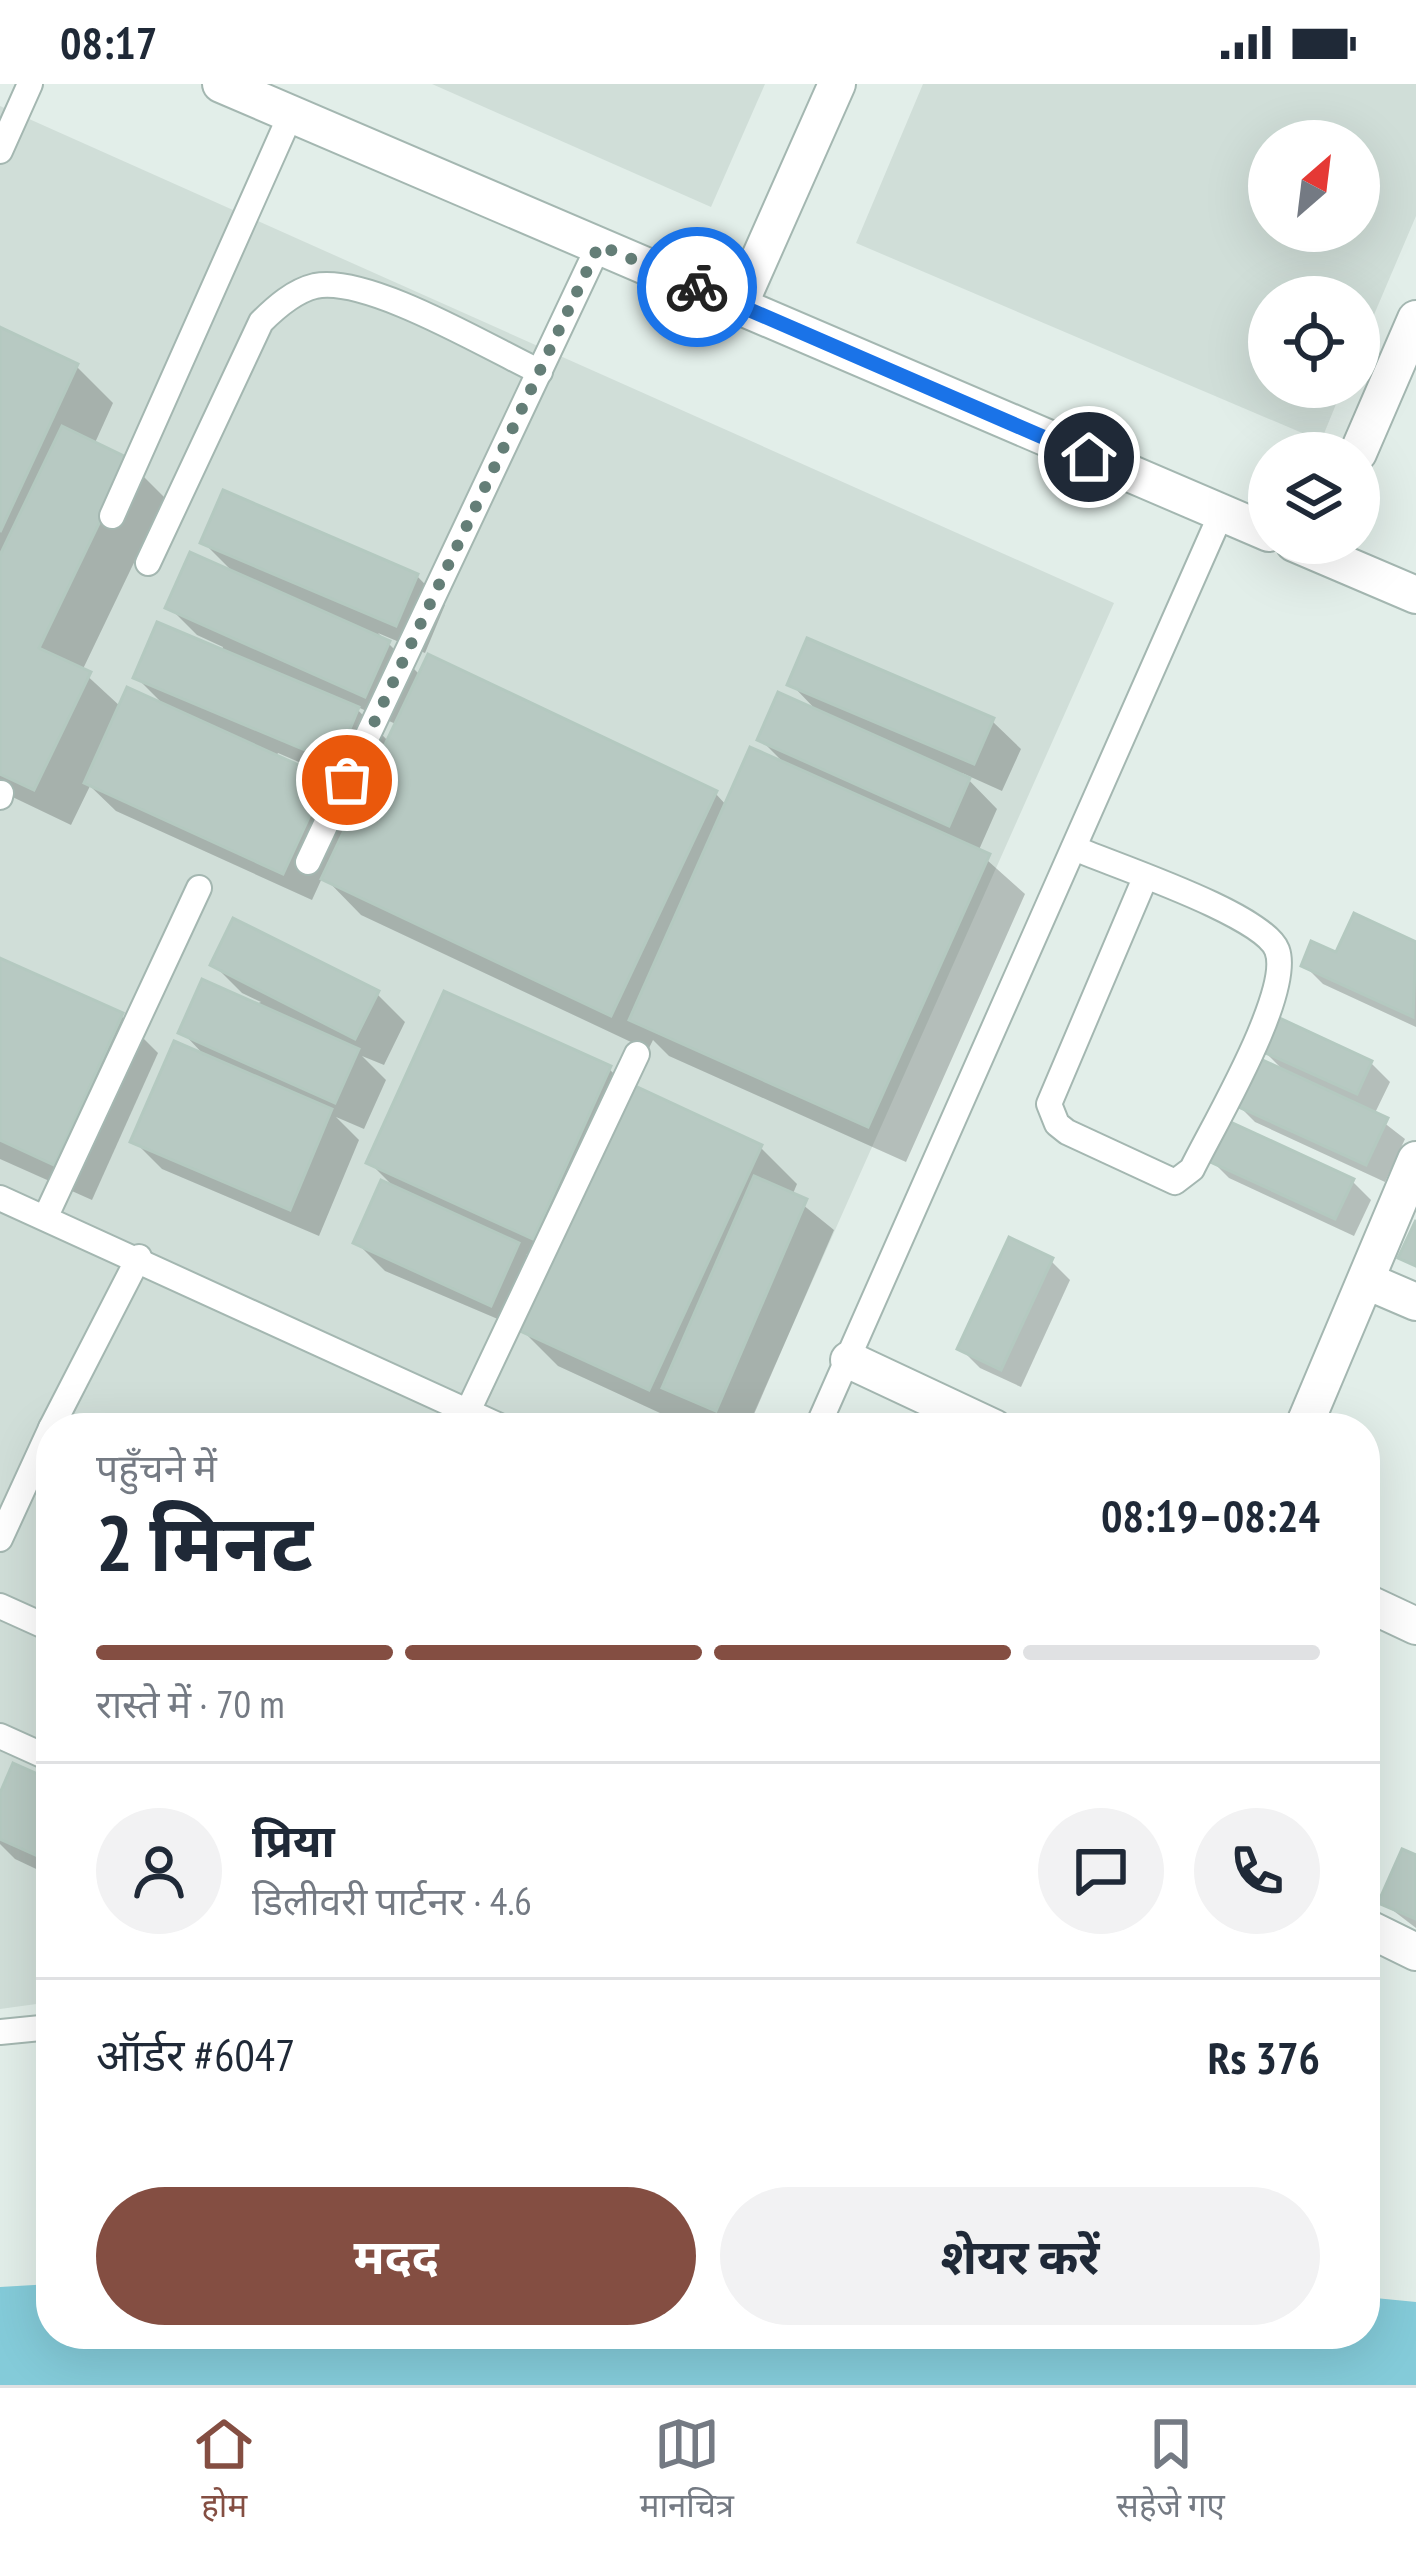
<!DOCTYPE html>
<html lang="hi">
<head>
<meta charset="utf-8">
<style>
  body { margin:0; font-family:"PT Sans Narrow","Noto Sans Devanagari",sans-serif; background:#f2f2f3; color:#1f2937; height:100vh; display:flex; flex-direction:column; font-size:45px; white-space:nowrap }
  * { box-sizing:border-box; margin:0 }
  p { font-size:39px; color:#747a83 }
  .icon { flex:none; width:66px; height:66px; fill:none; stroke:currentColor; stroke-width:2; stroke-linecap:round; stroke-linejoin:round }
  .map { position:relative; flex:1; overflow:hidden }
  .side { position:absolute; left:36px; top:1329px; width:1344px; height:936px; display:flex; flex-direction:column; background:#fff; border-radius:48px; box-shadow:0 12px 48px #0002 }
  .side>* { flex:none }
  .needle { width:78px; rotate:28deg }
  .controls { position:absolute; left:1248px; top:36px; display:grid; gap:24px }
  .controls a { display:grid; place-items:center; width:132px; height:132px; border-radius:50%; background:#fff; box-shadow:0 12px 48px #0002; font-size:60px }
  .pin { position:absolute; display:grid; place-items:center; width:102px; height:102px; color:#fff; margin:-51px; border:6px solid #fff; border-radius:50%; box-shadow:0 3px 12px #0007 }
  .courier { position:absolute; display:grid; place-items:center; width:120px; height:120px; margin:-60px; border:9px solid #1a73e8; border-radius:50%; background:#fff; color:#222; box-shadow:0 3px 15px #0007 }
  .head em { font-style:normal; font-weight:700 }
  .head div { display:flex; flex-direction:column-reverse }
  .head { display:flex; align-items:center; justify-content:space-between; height:204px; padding:0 60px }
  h1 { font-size:78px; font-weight:700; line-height:90px }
  .bar { display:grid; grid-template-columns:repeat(4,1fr); gap:18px 12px; align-content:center; height:144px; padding:0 60px }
  .bar i { height:15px; border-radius:9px; background:#e0e1e3 }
  .bar .active { background:#844e42 }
  .bar p { grid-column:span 4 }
  .line { display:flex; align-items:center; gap:30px; padding:0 60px; border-top:3px solid #e0e1e3 }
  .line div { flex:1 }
  .round { display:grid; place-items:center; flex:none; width:126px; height:126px; border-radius:63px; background:#f2f2f3 }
  .action { display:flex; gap:24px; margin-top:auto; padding:24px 60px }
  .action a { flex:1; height:138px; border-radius:72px; background:#844e42; color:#fff; font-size:48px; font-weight:700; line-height:138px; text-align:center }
  .action a+a { background:#f2f2f3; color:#1f2937 }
  .status { display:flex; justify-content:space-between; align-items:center; height:84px; padding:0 60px; background:#fff; direction:ltr }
  .status svg { height:33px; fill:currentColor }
  .tabs { display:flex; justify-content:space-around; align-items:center; height:168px; border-top:3px solid #e0e1e3; background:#fff; font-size:33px; color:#747a83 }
  .tabs a { display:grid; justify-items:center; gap:6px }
  .tabs .active { color:#844e42 }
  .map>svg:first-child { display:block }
  .built { fill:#d0ded8; fill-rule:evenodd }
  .water { fill:#84cbd9 }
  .shadow { fill:#0003; fill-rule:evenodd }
  .building { fill:#b7c9c2; stroke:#b4c9c0; stroke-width:3 }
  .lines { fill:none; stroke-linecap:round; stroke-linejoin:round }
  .service-casing { stroke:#a4b7b1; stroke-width:28 }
  .minor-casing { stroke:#a4b7b1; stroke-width:40 }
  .tertiary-casing { stroke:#a4b7b1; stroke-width:40 }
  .service { stroke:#fff; stroke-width:24 }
  .minor { stroke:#fff; stroke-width:36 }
  .tertiary { stroke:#fff; stroke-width:36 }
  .done { stroke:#647e77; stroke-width:12; stroke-dasharray:0 21.6 }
  .route { stroke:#1a73e8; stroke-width:15 }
</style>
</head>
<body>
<div class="status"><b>08:17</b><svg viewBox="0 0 49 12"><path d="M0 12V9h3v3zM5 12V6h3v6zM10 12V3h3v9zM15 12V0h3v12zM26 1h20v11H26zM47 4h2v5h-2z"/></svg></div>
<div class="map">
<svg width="1416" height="2301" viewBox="0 0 1416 2301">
  <rect width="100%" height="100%" fill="#e2eee9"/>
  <!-- built -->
  <g class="built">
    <polygon points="432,0 765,0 711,123"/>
    <path d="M923 0H1416V132L1359 266V213H1269V303H1343L1321 357 856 159ZM1359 57V147H1269V57Z"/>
    <polygon points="0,22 1114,519 747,1344 51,1344 51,1918 0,1925"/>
  </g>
  <!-- water -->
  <polygon class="water" points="51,2200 51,2250 1365,2250 1365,2213 1416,2218 1416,2301 0,2301 0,2203"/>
  <!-- shadow -->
  <g class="shadow">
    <path d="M0 247 76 282 113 319 94 361 128 377 165 414 82 587 121 623 168 625 136 593 221 568 223 563 197 551 169 523 236 491 204 459 417 492 445 521 425 569 378 549 421 592 716 710 727 722 787 682 760 655 820 630 791 600 992 637 1021 665 1002 707 962 689 997 725 978 768 1025 810 906 1078 669 972 653 956 648 966 361 831 323 792 312 816 116 727 90 702 71 741 0 707ZM353 621 398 641 389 658ZM278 669 366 707 356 728 325 697 275 674Z"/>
    <polygon points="1355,833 1416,861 1416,943 1323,900 1304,881 1337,872"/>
    <polygon points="0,877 121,932 158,969 92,1116 0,1075"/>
    <polygon points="213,880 377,910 405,938 384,981 362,972 386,996 364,1045 336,1033 359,1056 319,1152 162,1085 134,1057 208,975 182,948 261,918 242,909"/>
    <polygon points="1261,964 1371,979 1390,998 1374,1031 1405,1055 1385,1098 1255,1038 1236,1019 1287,990"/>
    <path d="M609 985 632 1007 760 1063 797 1100 792 1112 834 1146 748 1344H723L691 1329 686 1341 558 1282 521 1245 385 1187 356 1158 397 1106 369 1078ZM526 1170 551 1181 547 1191Z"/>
    <polygon points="1210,1075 1352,1097 1371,1116 1354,1152 1229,1094"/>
    <polygon points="1051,1177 1070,1196 1021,1303 980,1284 961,1265"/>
    <polygon points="51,1699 51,1792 15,1775 0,1760 0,1717"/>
    <polygon points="1416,1775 1416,1844 1382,1818"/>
  </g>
  <!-- building -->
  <g class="building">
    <polygon points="0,243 78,280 0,448"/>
    <polygon points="62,342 130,375 39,564 91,588 34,706 0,690 0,471"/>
    <polygon points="223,406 418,490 396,542 200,459"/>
    <polygon points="190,468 390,557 365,613 165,524"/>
    <polygon points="157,538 359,623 336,679 133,594"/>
    <polygon points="807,554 994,634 974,680 787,601"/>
    <polygon points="428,570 717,707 611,932 321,795"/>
    <polygon points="127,603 327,694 283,790 84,699"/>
    <polygon points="778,608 970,694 949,742 757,656"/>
    <polygon points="750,663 990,770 868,1043 629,936"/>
    <polygon points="1354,829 1416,858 1413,933 1301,882 1311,857 1336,868"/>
    <polygon points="233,834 379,907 355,955 210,881"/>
    <polygon points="0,874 123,929 54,1081 0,1056"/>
    <polygon points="202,895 359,965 335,1019 178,949"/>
    <polygon points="444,907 611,982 533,1155 366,1079"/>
    <polygon points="1273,931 1372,977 1357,1010 1257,965"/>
    <polygon points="174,957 332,1025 290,1126 130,1058"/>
    <polygon points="1254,972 1388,1034 1366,1081 1232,1020"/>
    <polygon points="631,1000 762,1061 649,1306 518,1246"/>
    <polygon points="1224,1035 1354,1095 1335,1135 1206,1076"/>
    <polygon points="754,1092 807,1115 716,1327 662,1304"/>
    <polygon points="381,1096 519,1159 491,1222 353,1159"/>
    <polygon points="1416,1136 1416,1182 1398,1174"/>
    <polygon points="1009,1153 1053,1174 1001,1286 957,1265"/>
    <polygon points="13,1679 51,1696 51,1778 0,1755 0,1709"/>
    <polygon points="1402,1765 1416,1771 1416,1835 1378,1819"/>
  </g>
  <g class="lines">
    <!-- service casing -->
    <g class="service-casing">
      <g id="service">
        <polyline points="0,67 30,0"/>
        <polyline points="112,432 290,32"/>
        <path d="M148 479 261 238C276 223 294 207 315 202 368 191 489 264 540 288"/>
        <polyline points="0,713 1,709"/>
        <path d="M1074 764C1113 781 1263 830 1277 866 1293 908 1213 1042 1192 1085L1175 1098 1067 1048 1057 1040 1049 1020 1145 794"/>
        <polyline points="308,778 599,161"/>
        <polyline points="0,1114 504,1344"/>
        <polyline points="46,1132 199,804"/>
        <polyline points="468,1327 637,970"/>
        <polyline points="51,1344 139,1173"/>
        <polyline points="817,1344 1221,430"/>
        <polyline points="0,1455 51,1344"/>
        <polyline points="0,1522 51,1545"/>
        <polyline points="0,1652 51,1675"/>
        <polyline points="0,1948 51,1943"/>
      </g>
    </g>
    <!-- minor casing -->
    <g class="minor-casing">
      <g id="minor">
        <polyline points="1358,369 1416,235"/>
        <polyline points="1367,1197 1416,1218"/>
        <polyline points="849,1276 994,1344"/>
        <polyline points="1303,1344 1416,1076"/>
        <polyline points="1365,1518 1416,1542"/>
        <polyline points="1365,1843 1416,1868"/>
      </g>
    </g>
    <!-- tertiary casing -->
    <g class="tertiary-casing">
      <g id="tertiary">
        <polyline points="221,0 1269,449"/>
        <polyline points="739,221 837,0"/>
        <polyline points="1294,459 1416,511"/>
      </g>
    </g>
    <!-- service -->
    <use href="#service" class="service"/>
    <!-- minor -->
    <use href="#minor" class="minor"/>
    <!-- tertiary -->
    <use href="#tertiary" class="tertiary"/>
  </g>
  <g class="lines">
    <!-- done -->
    <polyline class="done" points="347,696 599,161 697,203"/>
    <!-- route -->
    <polyline class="route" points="697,203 1089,373"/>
  </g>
</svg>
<div class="controls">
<a><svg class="needle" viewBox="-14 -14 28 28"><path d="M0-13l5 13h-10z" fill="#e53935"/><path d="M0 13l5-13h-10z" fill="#747a83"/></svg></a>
<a><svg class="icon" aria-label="locate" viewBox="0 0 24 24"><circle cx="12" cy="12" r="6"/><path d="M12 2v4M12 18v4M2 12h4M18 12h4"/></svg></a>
<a><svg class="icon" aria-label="layers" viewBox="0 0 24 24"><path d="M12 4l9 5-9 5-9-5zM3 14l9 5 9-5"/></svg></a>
</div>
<div class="pin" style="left:347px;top:696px;background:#ea580c"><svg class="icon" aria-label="bag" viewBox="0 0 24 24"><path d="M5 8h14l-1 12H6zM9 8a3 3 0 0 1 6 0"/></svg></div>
<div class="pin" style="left:1089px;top:373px;background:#1f2937"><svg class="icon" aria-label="home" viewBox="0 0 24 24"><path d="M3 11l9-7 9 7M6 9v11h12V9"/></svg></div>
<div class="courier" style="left:697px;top:203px"><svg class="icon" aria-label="bike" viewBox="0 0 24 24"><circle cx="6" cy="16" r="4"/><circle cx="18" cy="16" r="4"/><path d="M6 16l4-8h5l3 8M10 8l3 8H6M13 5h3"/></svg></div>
<section class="side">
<div class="head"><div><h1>2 मिनट</h1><p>पहुँचने में</p></div><em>08:19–08:24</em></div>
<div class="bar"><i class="active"></i><i class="active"></i><i class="active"></i><i></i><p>रास्ते में · 70 m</p></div>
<div class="line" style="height:216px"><a class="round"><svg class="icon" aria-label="person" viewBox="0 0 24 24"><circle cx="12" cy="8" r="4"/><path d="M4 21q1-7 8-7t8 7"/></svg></a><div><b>प्रिया</b><p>डिलीवरी पार्टनर · 4.6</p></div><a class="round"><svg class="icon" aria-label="chat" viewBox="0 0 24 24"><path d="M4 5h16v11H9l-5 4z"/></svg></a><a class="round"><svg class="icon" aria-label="phone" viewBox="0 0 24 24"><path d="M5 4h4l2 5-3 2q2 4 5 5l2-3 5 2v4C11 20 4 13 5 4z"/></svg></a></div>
<div class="line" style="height:156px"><div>ऑर्डर #6047</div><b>Rs 376</b></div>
<div class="action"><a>मदद</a><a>शेयर करें</a></div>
</section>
</div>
<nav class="tabs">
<a class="active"><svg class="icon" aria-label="home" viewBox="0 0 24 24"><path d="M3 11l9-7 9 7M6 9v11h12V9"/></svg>होम</a>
<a><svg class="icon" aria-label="map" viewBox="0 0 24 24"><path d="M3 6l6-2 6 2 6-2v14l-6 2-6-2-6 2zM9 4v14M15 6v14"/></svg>मानचित्र</a>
<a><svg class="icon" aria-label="saved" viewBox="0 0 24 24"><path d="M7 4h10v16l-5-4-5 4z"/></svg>सहेजे गए</a>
</nav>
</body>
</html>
